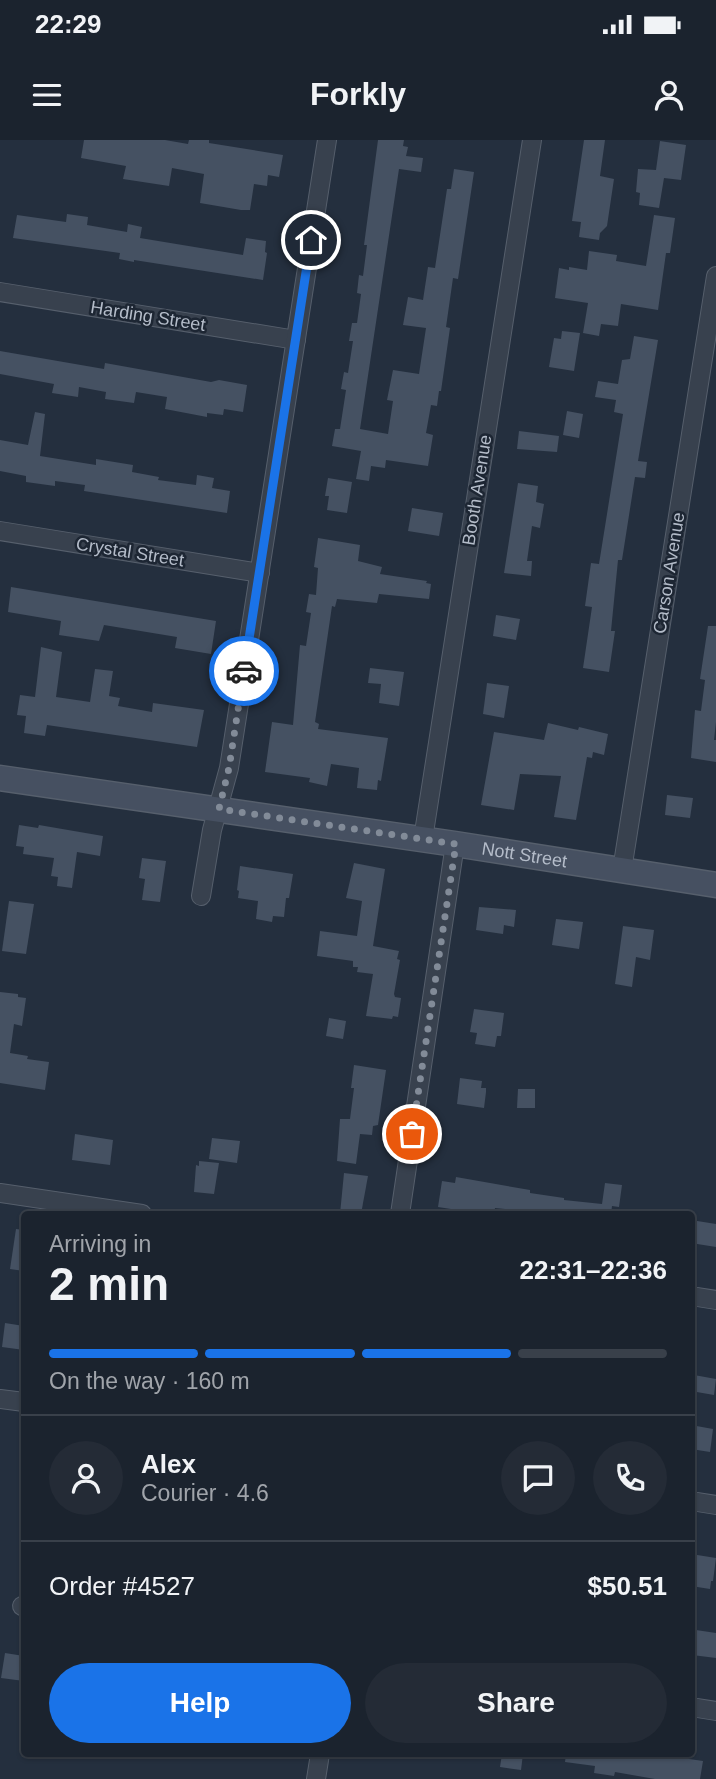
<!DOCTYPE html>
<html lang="en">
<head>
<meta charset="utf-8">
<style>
  body { margin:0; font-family:Arial,sans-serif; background:#242b36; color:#f1f3f6; height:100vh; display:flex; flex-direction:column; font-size:26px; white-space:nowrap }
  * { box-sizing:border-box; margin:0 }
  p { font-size:23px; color:#a0a4aa }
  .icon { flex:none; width:38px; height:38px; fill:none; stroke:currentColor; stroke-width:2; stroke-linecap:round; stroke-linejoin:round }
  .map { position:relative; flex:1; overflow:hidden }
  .drawer { position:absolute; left:21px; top:1071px; width:674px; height:546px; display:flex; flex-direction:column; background:#1b232e; border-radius:7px; box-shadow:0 2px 5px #0004,0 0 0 2px #39404a }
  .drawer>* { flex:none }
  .pin { position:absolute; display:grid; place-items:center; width:60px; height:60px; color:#fff; margin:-30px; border:4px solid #fff; border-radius:50%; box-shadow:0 2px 7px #0007 }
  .courier { position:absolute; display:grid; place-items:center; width:70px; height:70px; margin:-35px; border:5px solid #1a73e8; border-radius:50%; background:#fff; color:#222; box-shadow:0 2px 9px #0007 }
  .headline em { font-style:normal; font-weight:700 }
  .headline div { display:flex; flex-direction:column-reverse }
  .headline { display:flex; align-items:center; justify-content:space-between; height:119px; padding:0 28px }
  h1 { font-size:46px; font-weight:700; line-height:52px }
  .bar { display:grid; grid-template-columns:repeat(4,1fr); gap:10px 7px; align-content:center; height:84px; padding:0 28px }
  .bar i { height:9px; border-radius:5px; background:#39404a }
  .bar .active { background:#1a73e8 }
  .bar p { grid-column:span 4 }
  .line { display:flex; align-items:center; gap:18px; padding:0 28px; border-top:2px solid #39404a }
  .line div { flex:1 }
  .round { display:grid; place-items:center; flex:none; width:74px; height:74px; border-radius:37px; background:#242b36 }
  .button { display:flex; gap:14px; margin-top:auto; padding:14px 28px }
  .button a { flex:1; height:80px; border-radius:42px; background:#1a73e8; color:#fff; font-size:28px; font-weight:700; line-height:80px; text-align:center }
  .button a+a { background:#242b36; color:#f1f3f6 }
  .status { display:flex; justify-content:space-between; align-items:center; height:49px; padding:0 35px; background:#1b232e; direction:ltr }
  .status svg { height:19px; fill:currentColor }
  header { display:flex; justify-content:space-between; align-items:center; height:91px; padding:0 28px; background:#1b232e; font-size:32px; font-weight:700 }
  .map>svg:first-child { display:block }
  .building { fill:#455162 }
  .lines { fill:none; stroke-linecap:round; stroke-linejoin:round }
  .street-casing { stroke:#565f6c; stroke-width:20 }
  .secondary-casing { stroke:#565f6c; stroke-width:27 }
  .street { stroke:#38414e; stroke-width:18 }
  .secondary { stroke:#465061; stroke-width:24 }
  .done { stroke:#828b98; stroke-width:7; stroke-dasharray:0 12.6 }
  .route { stroke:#1a73e8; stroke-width:9 }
  .labels { text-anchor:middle; stroke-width:5; stroke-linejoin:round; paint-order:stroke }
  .street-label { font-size:18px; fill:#b4bcc9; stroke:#1d2633 }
</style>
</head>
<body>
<div class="status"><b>22:29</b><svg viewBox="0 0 49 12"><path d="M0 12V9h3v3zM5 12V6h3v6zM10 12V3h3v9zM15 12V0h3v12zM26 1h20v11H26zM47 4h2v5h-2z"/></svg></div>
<header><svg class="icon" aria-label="menu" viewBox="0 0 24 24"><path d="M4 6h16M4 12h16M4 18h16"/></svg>Forkly<svg class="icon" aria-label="person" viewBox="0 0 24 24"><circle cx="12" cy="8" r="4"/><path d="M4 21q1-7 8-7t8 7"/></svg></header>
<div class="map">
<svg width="716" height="1639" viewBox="0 0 716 1639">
  <rect width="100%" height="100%" fill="#242f3e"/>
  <!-- building -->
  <g class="building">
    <polygon points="84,0 165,0 188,4 189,0 209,0 209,3 283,15 279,37 268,35 267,46 254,44 250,70 241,70 200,63 204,34 172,28 169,46 123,39 126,26 81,18"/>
    <polygon points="378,0 404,0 403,6 408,7 406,16 423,18 421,32 399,29 360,289 388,294 393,261 387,260 393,230 419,234 426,188 403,185 408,157 423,160 428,127 435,128 447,49 451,49 454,29 474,32 458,139 453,138 446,187 450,188 441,251 439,251 437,266 431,265 426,293 433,295 428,326 386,320 385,328 371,326 369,341 356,339 361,311 332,306 335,289 340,289 346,250 341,249 344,232 348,233 353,201 349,201 352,183 357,183 361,154 357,153 359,135 363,136 367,105 364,105"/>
    <polygon points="584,0 605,0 600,36 614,39 607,86 600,93 599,100 579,97 581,82 572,81"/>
    <polygon points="660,1 686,5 681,40 664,38 659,68 639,65 640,53 636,52 638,29 656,30"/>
    <polygon points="67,74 88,77 87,85 127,92 128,84 142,87 140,98 243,115 246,98 266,101 265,112 267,113 263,140 134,120 134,122 119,119 120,113 13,98 17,75 66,82"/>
    <polygon points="654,75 675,78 670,113 666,113 658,170 621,164 618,186 601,184 599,196 583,193 588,163 555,158 559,128 569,130 569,127 587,130 589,111 617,115 616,121 646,126"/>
    <polygon points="562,191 580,193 574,231 549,227 554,198 561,199"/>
    <polygon points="634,196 658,200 638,321 647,322 645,338 635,337 622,420 618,420 611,491 615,491 609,532 583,528 592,467 585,466 591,423 599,424 623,274 614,272 616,260 595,257 598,241 618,244 622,220 630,219"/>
    <polygon points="0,211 104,229 105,223 211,242 219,240 247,245 243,272 224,269 223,275 207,273 207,277 165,269 167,257 136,252 134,263 105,259 106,252 79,247 78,257 52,253 54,244 0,234"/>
    <polygon points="567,271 583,274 579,298 563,295"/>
    <polygon points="35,272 45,274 40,316 96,325 96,319 133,325 132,332 159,337 158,340 196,345 197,335 214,338 212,348 230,351 227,373 84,351 85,345 55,341 55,346 26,342 26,336 0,331 0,300 28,305"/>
    <polygon points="519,291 559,296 557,312 517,309"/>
    <polygon points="328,338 352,342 347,373 327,370 329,356 325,356"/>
    <polygon points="518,343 538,346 536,362 544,364 540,388 532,386 527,421 532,421 531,436 504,433"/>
    <polygon points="412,368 443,373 439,396 408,391"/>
    <polygon points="318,398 360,405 358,421 382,427 380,434 427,441 426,443 431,444 429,459 379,454 377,463 337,459 335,467 332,466 315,582 319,584 318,589 388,598 381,641 378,640 377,650 357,648 359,628 331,624 327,646 309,642 310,638 265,632 272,582 293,585 300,505 306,506 311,473 306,472 309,454 316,455 318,428 314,427"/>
    <polygon points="11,447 216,481 211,514 175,508 177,497 104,485 99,501 59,495 61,481 8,472"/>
    <polygon points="496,475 520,479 516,500 493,496"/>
    <polygon points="708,486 716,486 716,582 714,600 716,600 716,622 691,618 695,570 701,571 705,540 700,539"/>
    <polygon points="41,507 62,512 56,557 90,562 95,529 113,531 109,556 120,558 118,566 152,572 153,563 204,570 197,607 47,585 45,596 24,593 26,576 17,575 20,555 35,557"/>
    <polygon points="370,528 404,532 399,566 379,563 381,544 368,543"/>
    <polygon points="487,543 509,546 504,578 483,574"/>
    <polygon points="548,583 578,590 579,587 608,594 604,615 593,612 592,618 587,617 576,680 554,677 561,636 520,634 514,670 481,665 494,592 544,600"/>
    <polygon points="667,655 693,658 690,678 665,675"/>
    <polygon points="19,685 38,688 39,685 103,696 100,716 77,712 72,748 57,746 58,737 51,736 54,718 23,714 24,707 16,706"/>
    <polygon points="142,718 166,721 160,762 142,760 145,739 139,738"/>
    <polygon points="354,723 385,729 373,806 399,811 397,819 400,820 394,854 395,857 401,858 398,877 393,876 392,879 366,876 373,834 357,832 358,827 353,827 353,821 317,816 320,791 357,796 362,761 346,758"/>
    <polygon points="240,726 293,734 289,758 286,758 284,777 273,776 272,782 256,779 258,761 238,758 239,751 237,750"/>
    <polygon points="9,761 34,764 26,814 2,811"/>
    <polygon points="479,767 516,770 514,787 504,785 503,794 476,790"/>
    <polygon points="556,779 583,782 579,809 552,805"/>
    <polygon points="623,786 654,790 650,820 636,817 632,847 615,844"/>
    <polygon points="0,852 18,854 18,857 26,858 22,886 14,884 10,913 28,916 27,919 49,922 45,950 0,943"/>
    <polygon points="474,869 504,873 501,896 497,896 495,907 475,904 477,893 470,892"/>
    <polygon points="329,878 346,881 343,899 326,896"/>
    <polygon points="354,925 386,930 378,985 373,986 372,995 360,994 356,1024 337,1021 340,979 350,979 354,948 351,948"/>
    <polygon points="460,938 482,941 481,948 486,948 486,952 484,968 457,964"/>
    <polygon points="518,949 535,949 535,968 517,968"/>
    <polygon points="75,994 113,1000 110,1025 72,1020"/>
    <polygon points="212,998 240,1001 237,1023 209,1019"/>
    <polygon points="199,1021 219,1023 214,1054 194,1052 196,1025 199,1026"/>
    <polygon points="344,1033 368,1036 361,1074 340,1074"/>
    <polygon points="456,1037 530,1050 530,1053 564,1058 564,1060 602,1064 605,1043 622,1045 619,1067 612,1066 611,1074 523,1074 524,1071 495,1068 494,1074 483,1074 438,1067 442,1041 455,1043"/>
    <polygon points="691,1080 716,1084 716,1107 691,1103"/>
    <polygon points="16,1089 24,1090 24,1131 10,1129"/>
    <polygon points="5,1183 24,1186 24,1210 2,1207"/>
    <polygon points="694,1235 716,1239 714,1255 691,1251"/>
    <polygon points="691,1285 713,1289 710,1312 691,1309"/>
    <polygon points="691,1414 716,1418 713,1441 711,1441 710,1449 691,1446"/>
    <polygon points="696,1490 716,1493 716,1518 692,1515"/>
    <polygon points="5,1513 24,1516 24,1541 1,1538"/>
    <polygon points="502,1614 523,1614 521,1630 500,1627"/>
    <polygon points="566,1614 633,1614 661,1618 662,1615 703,1621 700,1639 655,1639 615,1632 614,1636 594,1633 595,1626 565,1622"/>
  </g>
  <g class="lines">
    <!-- street casing -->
    <g class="street-casing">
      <g id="street">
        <polyline points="0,152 296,200"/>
        <polyline points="0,391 260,433"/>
        <polyline points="423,699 532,0"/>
        <polyline points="622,730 716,136"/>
        <polyline points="201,756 212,690 229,628 327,0"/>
        <polyline points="0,1053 142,1074"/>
        <polyline points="400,1074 455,704"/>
        <polyline points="691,1156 716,1160"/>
        <polyline points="0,1259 24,1262"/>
        <polyline points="691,1361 716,1365"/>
        <polyline points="22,1466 24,1467"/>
        <polyline points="691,1567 716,1571"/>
        <polyline points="316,1639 320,1614"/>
      </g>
    </g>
    <!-- secondary casing -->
    <g class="secondary-casing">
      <g id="secondary">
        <path id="s1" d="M0 638 455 704 716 745"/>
      </g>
    </g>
    <!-- street -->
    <use href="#street" class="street"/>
    <!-- secondary -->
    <use href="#secondary" class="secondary"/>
  </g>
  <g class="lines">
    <!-- done -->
    <polyline class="done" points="244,531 229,628 219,669 456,704 412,994"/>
    <!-- route -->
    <polyline class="route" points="244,531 311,100"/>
  </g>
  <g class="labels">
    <!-- street labels -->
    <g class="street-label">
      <text transform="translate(148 176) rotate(9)" y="6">Harding Street</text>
      <text transform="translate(477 350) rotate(-81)" y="6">Booth Avenue</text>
      <text transform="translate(130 412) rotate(9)" y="6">Crystal Street</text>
      <text transform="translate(669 433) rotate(-81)" y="6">Carson Avenue</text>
      <text dy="6" stroke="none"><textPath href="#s1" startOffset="530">Nott Street</textPath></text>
    </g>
  </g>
</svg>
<div class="pin" style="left:412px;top:994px;background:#ea580c"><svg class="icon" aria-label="bag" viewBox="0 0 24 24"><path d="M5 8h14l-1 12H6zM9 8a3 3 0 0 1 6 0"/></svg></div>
<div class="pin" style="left:311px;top:100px;background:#1f2937"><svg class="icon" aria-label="home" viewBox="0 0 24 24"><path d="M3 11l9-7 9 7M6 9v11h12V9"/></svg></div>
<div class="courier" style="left:244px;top:531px"><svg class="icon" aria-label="car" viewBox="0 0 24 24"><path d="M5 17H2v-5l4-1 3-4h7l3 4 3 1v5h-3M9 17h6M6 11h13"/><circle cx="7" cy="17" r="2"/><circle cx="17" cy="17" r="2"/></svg></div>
<section class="drawer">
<div class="headline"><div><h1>2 min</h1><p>Arriving in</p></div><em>22:31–22:36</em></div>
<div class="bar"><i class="active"></i><i class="active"></i><i class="active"></i><i></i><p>On the way · 160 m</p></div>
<div class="line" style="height:126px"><a class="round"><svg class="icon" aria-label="person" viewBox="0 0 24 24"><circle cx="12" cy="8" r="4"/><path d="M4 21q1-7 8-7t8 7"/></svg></a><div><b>Alex</b><p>Courier · 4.6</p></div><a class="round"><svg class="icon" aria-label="chat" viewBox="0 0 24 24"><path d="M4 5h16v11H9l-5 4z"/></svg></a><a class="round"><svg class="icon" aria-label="phone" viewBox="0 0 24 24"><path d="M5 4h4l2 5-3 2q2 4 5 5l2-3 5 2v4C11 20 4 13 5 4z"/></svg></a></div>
<div class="line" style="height:91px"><div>Order #4527</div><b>$50.51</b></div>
<div class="button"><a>Help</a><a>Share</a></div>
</section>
</div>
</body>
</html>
